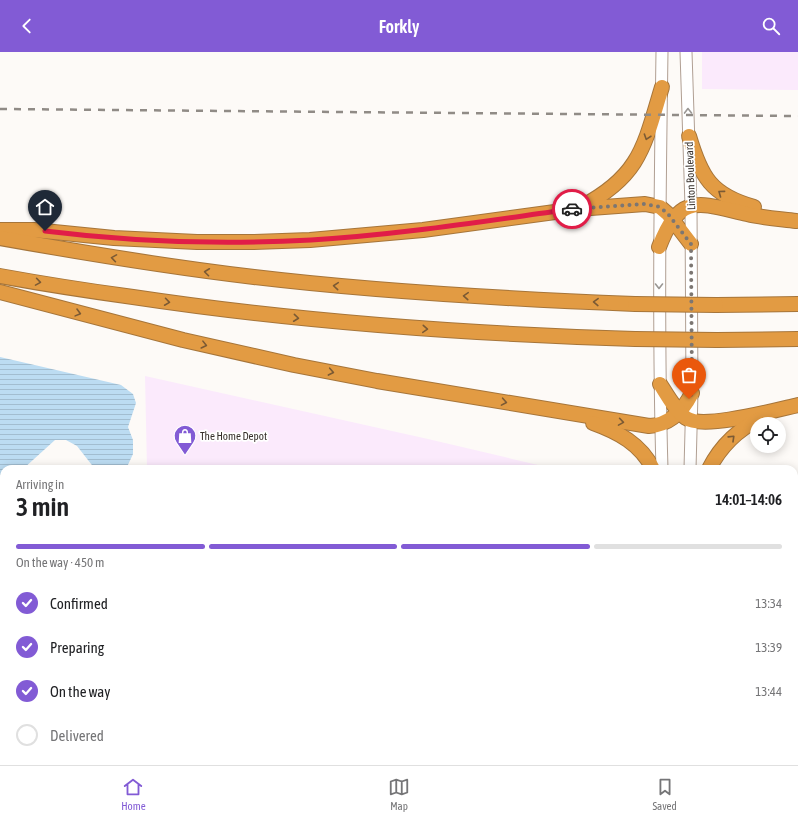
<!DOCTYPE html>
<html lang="en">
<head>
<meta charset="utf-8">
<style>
  body { margin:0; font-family:"Asap Condensed",sans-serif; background:#f2f2f2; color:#202124; height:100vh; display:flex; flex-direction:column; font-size:15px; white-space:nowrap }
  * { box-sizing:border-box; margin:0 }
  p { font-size:13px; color:#757577 }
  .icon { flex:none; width:22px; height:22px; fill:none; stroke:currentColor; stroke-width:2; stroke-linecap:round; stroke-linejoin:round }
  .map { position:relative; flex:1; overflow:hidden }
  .drawer { position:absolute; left:0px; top:413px; width:798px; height:300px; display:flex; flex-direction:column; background:#fff; border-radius:12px 12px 0 0; box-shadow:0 2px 10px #0003 }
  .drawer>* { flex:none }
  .tools { position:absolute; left:750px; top:365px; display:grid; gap:8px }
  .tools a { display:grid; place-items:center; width:36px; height:36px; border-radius:50%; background:#fff; box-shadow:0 2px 10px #0003; font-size:20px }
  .pin { position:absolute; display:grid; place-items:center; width:34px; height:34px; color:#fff; margin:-41px -17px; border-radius:50% 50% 50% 0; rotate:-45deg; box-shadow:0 0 4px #0007 }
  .pin .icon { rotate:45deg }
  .courier { position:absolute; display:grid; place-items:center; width:40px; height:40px; margin:-20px; border:3px solid #e11d48; border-radius:50%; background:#fff; color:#222; box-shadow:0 1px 5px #0007 }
  .summary em { font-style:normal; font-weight:600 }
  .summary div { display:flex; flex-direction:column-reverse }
  .summary { display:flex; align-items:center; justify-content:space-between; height:68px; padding:0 16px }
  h1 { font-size:26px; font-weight:600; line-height:30px }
  .bar { display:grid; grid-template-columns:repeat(4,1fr); gap:6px 4px; align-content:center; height:48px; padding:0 16px }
  .bar i { height:5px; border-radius:3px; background:#e0e0e0 }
  .bar .on { background:#825bd5 }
  .bar p { grid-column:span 4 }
  ol { padding:0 16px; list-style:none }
  li { display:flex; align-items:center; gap:12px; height:44px }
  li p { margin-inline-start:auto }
  li .icon { padding:4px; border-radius:50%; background:#825bd5; color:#fff; stroke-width:4 }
  li:last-child { color:#757577 }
  li i { width:22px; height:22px; border:2px solid #e0e0e0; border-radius:50% }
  header { display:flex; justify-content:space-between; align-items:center; height:52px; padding:0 16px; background:#825bd5; color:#fff; font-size:18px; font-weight:600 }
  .tabs { display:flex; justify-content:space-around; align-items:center; height:56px; border-top:1px solid #e0e0e0; background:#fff; font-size:11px; color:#757577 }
  .tabs a { display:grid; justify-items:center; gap:2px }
  .tabs .on { color:#825bd5 }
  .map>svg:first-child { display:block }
  .commercial { fill:#fbeafc }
  .water { fill:url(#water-rules) }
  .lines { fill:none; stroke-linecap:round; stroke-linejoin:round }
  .street-casing { stroke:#b09f93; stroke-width:10 }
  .secondary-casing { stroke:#b09f93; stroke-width:13 }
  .highway-casing { stroke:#a6753a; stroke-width:16 }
  .street { stroke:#fff; stroke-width:8 }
  .secondary { stroke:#fff; stroke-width:11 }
  .highway { stroke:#e29b43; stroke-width:14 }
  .rail { stroke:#908b86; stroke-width:2.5; stroke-dasharray:7 7; stroke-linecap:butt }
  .highway-bridge-casing { stroke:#a6753a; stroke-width:16; stroke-linecap:butt }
  .highway-bridge { stroke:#e29b43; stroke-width:14 }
  .oneway { stroke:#9a9794 }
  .oneway2 { stroke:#7b5a34 }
  .done { stroke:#7c7672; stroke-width:4; stroke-dasharray:0 7.2 }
  .route { stroke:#e11d48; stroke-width:5 }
  .labels { text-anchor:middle; stroke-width:3.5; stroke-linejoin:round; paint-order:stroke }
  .street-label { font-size:11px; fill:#362f2a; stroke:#fff }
  .poi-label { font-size:11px; fill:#362f2a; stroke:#fff; text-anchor:start }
</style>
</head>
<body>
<header><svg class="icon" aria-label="back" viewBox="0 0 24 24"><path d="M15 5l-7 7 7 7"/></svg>Forkly<svg class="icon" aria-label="search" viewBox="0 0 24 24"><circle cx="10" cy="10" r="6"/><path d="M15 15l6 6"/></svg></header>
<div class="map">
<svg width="798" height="713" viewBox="0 0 798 713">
  <defs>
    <pattern id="water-rules" width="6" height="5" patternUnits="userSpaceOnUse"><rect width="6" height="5" fill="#bcdcf2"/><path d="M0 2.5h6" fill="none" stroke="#a2bdd0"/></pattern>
  </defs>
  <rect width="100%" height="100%" fill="#fdfaf7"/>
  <!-- commercial -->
  <g class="commercial">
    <polygon points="702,0 798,0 798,38 702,37"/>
    <polygon points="145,324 428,387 555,417 147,417"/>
    <polygon points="798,432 798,609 794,609 794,433"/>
    <polygon points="794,649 798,649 798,713 701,713 701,709 794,709"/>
    <polygon points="157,709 651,709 651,713 160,713"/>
  </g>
  <!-- water -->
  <polygon class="water" points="0,305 121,333 133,342 136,351 128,375 133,388 133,402 127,415 124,417 95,417 77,394 66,388 55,388 23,417 4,417 4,434 0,438"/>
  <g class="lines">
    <!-- street casing -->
    <g class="street-casing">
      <g id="street">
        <polyline points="0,597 4,597"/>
        <polyline points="0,610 4,610"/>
        <polyline points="794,627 798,628"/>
        <polyline points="794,636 798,636"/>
        <polyline points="0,646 2,641 4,641"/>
        <polyline points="0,692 4,694"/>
        <polyline points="130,709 134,713"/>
        <polyline points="148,709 151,713"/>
      </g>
    </g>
    <!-- secondary casing -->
    <g class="secondary-casing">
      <g id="secondary">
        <polyline points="686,0 691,154 692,341 690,417"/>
        <path d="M662 417C658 278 660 139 662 0"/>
        <polyline points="670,709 670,713"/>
        <polyline points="690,709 690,713"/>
      </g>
    </g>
    <!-- highway casing -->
    <g class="highway-casing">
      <g id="highway">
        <path d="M689 84C701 125 711 143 754 155"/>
        <path d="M581 155C640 124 644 95 662 35"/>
        <polyline points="0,178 34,178 114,186 197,190 253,190 310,188 423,178 577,157 645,152 660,155 668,162 691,192"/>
        <path d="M0 186C84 201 169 215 254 225 380 240 507 247 635 252"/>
        <path d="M659 195C680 140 699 151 747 162 763 166 780 167 796 169"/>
        <path d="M0 224C44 232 89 239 133 245 299 270 467 282 635 287"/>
        <path d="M0 240 183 288 294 313 377 329 649 374C669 373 683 359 692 341"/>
        <polyline points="716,253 798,252"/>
        <polyline points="717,288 798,287"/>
        <path d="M660 332C667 343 675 358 686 366 703 378 776 358 798 353"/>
        <path d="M593 371C618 380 641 392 653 417"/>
        <path d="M709 417C721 393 741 375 765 364"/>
      </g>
    </g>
    <!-- street -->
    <use href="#street" class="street"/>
    <!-- secondary -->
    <use href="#secondary" class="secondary"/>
    <!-- highway -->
    <use href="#highway" class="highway"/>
    <!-- rail -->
    <polyline class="rail" points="0,57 798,64"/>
    <!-- highway-bridge casing -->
    <g class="highway-bridge-casing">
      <g id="highway-bridge">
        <polyline points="635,252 716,253"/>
        <polyline points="635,287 717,288"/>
      </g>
    </g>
    <!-- highway-bridge -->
    <use href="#highway-bridge" class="highway-bridge"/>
  </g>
  <!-- one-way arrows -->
  <defs><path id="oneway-chevron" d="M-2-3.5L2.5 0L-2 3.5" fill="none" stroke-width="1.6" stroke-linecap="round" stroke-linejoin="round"/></defs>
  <g class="oneway">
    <use href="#oneway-chevron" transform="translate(688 59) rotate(-91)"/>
    <use href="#oneway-chevron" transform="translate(659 234) rotate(90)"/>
  </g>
  <g class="oneway2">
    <use href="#oneway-chevron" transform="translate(647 85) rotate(109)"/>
    <use href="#oneway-chevron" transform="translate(721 141) rotate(-144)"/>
    <use href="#oneway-chevron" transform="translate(114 206) rotate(-171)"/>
    <use href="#oneway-chevron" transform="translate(207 220) rotate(-173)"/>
    <use href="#oneway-chevron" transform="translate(38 230) rotate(9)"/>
    <use href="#oneway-chevron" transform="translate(336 234) rotate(-175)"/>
    <use href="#oneway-chevron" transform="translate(466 244) rotate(-176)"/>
    <use href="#oneway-chevron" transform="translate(167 250) rotate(8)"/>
    <use href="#oneway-chevron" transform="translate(596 250) rotate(-178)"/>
    <use href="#oneway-chevron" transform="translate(78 261) rotate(15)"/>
    <use href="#oneway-chevron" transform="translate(296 266) rotate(6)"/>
    <use href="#oneway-chevron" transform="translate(425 277) rotate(4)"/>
    <use href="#oneway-chevron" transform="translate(204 293) rotate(14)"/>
    <use href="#oneway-chevron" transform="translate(331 320) rotate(11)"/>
    <use href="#oneway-chevron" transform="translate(504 350) rotate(10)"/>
    <use href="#oneway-chevron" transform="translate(621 370) rotate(9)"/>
    <use href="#oneway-chevron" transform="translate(732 386) rotate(-44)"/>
  </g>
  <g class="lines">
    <!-- done -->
    <polyline class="done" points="572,157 645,152 660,155 668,162 691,192 692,341 689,347"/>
    <!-- route -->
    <path class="route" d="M45 179C133 190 222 193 311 188 398 183 485 169 572 157"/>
  </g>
  <!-- icons -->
  <defs>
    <g id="shop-pin" transform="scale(1.15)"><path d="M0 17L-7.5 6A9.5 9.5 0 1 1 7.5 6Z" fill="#825bd5" stroke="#fff"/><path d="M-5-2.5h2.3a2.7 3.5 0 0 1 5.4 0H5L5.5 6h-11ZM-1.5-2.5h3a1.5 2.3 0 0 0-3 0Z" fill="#fff"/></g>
  </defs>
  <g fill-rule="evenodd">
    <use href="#shop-pin" x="185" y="384"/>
  </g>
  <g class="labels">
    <!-- street labels -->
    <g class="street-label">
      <text transform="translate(690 124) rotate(-92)" y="4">Linton Boulevard</text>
    </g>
    <!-- poi labels -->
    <g class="poi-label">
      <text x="200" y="388">The Home Depot</text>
    </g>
  </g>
</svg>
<div class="tools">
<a><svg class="icon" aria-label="locate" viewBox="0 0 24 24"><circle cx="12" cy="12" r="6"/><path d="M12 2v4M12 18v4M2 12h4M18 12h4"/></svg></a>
</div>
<div class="pin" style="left:689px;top:347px;background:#ea580c"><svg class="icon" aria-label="bag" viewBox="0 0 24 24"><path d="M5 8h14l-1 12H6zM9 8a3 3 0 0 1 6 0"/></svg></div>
<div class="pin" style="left:45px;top:179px;background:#1f2937"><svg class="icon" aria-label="home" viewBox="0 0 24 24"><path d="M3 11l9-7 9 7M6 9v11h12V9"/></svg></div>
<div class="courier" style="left:572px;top:157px"><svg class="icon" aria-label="car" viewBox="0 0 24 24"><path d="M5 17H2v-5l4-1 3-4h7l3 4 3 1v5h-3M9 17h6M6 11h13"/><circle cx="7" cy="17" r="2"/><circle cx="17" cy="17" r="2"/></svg></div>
<section class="drawer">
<div class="summary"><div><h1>3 min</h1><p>Arriving in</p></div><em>14:01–14:06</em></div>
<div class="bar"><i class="on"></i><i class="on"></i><i class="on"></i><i></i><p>On the way · 450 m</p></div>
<ol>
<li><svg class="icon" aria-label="check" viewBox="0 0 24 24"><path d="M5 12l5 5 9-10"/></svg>Confirmed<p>13:34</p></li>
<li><svg class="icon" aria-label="check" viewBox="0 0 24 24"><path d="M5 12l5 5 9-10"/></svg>Preparing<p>13:39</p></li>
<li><svg class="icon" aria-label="check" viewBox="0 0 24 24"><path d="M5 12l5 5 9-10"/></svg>On the way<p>13:44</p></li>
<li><i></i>Delivered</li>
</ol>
</section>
</div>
<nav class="tabs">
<a class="on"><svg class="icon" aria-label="home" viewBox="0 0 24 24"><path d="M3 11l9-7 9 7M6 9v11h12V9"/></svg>Home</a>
<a><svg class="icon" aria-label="map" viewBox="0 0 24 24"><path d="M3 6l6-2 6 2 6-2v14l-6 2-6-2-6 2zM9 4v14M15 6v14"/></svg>Map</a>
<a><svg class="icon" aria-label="saved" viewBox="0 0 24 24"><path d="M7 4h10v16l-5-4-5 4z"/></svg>Saved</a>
</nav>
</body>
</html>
